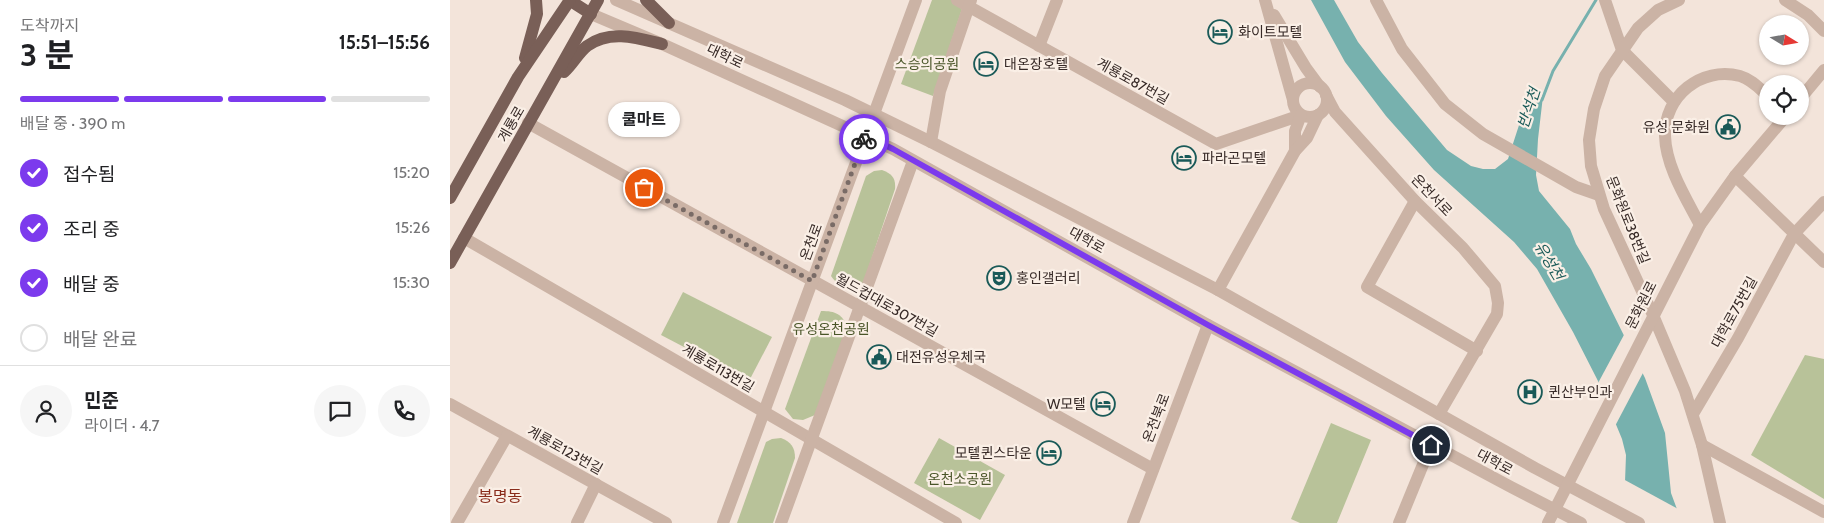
<!DOCTYPE html>
<html lang="ko">
<head>
<meta charset="utf-8">
<style>
  body { margin:0; font-family:Cabin,"Noto Sans KR",sans-serif; background:#f6f6f6; color:#202124; height:100vh; display:flex; flex-direction:column; font-size:19px; white-space:nowrap }
  * { box-sizing:border-box; margin:0 }
  p { font-size:16px; color:#757577 }
  .icon { flex:none; width:28px; height:28px; fill:none; stroke:currentColor; stroke-width:2; stroke-linecap:round; stroke-linejoin:round }
  .map { position:relative; flex:1; overflow:hidden }
  .panel { display:flex; flex-direction:column; background:#fff; width:450px }
  .panel>* { flex:none }
  .needle { width:32px; rotate:101deg }
  .controls { position:absolute; left:1309px; top:15px; display:grid; gap:10px }
  .controls a { display:grid; place-items:center; width:50px; height:50px; border-radius:50%; background:#fff; box-shadow:0 1px 4px #0004; font-size:25px }
  .pin { position:absolute; display:grid; place-items:center; width:42px; height:42px; color:#fff; margin:-21px; border:2px solid #fff; border-radius:50%; box-shadow:0 1px 5px #0007 }
  .courier { position:absolute; display:grid; place-items:center; width:50px; height:50px; margin:-25px; border:4px solid #7c3aed; border-radius:50%; background:#fff; color:#222; box-shadow:0 1px 6px #0007 }
  .bubble { position:absolute; height:35px; border-radius:18px; background:#fff; box-shadow:0 1px 4px #0004; font-size:16px; font-weight:700; line-height:35px; text-align:center }
  .headline em { font-style:normal; font-weight:700 }
  .headline div { display:flex; flex-direction:column-reverse }
  .headline { display:flex; align-items:center; justify-content:space-between; height:85px; padding:0 20px }
  h1 { font-size:32px; font-weight:700; line-height:38px }
  .bar { display:grid; grid-template-columns:repeat(4,1fr); gap:8px 5px; align-content:center; height:60px; padding:0 20px }
  .bar i { height:6px; border-radius:4px; background:#e0e0e0 }
  .bar .on { background:#7c3aed }
  .bar p { grid-column:span 4 }
  .line { display:flex; align-items:center; gap:12px; padding:0 20px; border-top:1px solid #e0e0e0 }
  .line div { flex:1 }
  .round { display:grid; place-items:center; flex:none; width:52px; height:52px; border-radius:26px; background:#f6f6f6 }
  ol { padding:0 20px; list-style:none }
  li { display:flex; align-items:center; gap:15px; height:55px }
  li p { margin-inline-start:auto }
  li .icon { padding:5px; border-radius:50%; background:#7c3aed; color:#fff; stroke-width:4 }
  li:last-child { color:#757577 }
  li i { width:28px; height:28px; border:2px solid #e0e0e0; border-radius:50% }
  main { display:flex; flex:1; min-height:0 }
  .map>svg:first-child { display:block }
  .green { fill:#b8c299 }
  .water { fill:#77b1ae }
  .pier { fill:#f3e4da }
  .lines { fill:none; stroke-linecap:round; stroke-linejoin:round }
  .stream { stroke:#77b1ae; stroke-width:3 }
  .minor { stroke:#cbb3a5; stroke-width:12 }
  .major { stroke:#795f57; stroke-width:12 }
  .done { stroke:#796b66; stroke-width:5; stroke-dasharray:0 9 }
  .route { stroke:#7c3aed; stroke-width:6 }
  .labels { text-anchor:middle; stroke-width:4.5; stroke-linejoin:round; paint-order:stroke }
  .poi-label { font-size:14px; fill:#372a27; stroke:#faefe6; text-anchor:start }
  .street-label { font-size:14px; fill:#372a27; stroke:#faefe6 }
  .park-label { font-size:14px; fill:#4a5629; stroke:#faefe6 }
  .water-label { font-size:15px; font-style:italic; fill:#1a5a58; stroke:#faefe6 }
  .quarter-label { font-size:16px; fill:#892c1c; stroke:#faefe6 }
</style>
</head>
<body>
<main>
<section class="panel">
<div class="headline"><div><h1>3 분</h1><p>도착까지</p></div><em>15:51–15:56</em></div>
<div class="bar"><i class="on"></i><i class="on"></i><i class="on"></i><i></i><p>배달 중 · 390 m</p></div>
<ol>
<li><svg class="icon" aria-label="check" viewBox="0 0 24 24"><path d="M5 12l5 5 9-10"/></svg>접수됨<p>15:20</p></li>
<li><svg class="icon" aria-label="check" viewBox="0 0 24 24"><path d="M5 12l5 5 9-10"/></svg>조리 중<p>15:26</p></li>
<li><svg class="icon" aria-label="check" viewBox="0 0 24 24"><path d="M5 12l5 5 9-10"/></svg>배달 중<p>15:30</p></li>
<li><i></i>배달 완료</li>
</ol>
<div class="line" style="height:90px"><a class="round"><svg class="icon" aria-label="person" viewBox="0 0 24 24"><circle cx="12" cy="8" r="4"/><path d="M4 21q1-7 8-7t8 7"/></svg></a><div><b>민준</b><p>라이더 · 4.7</p></div><a class="round"><svg class="icon" aria-label="chat" viewBox="0 0 24 24"><path d="M4 5h16v11H9l-5 4z"/></svg></a><a class="round"><svg class="icon" aria-label="phone" viewBox="0 0 24 24"><path d="M5 4h4l2 5-3 2q2 4 5 5l2-3 5 2v4C11 20 4 13 5 4z"/></svg></a></div>
</section>
<div class="map">
<svg width="1374" height="523" viewBox="0 0 1374 523">
  <rect width="100%" height="100%" fill="#f3e4da"/>
  <!-- green -->
  <g class="green">
    <polygon points="482,0 515,0 483,96 451,84"/>
    <path d="M432 170C442 174 446 178 445 189L412 287C398 291 389 287 381 276L416 176 424 171Z"/>
    <polygon points="233,292 322,337 299,381 211,335"/>
    <path d="M371 311C386 311 392 314 398 328L365 415 353 420 343 419 335 409Z"/>
    <polygon points="1355,355 1374,359 1374,499 1301,455"/>
    <polygon points="881,423 921,440 887,523 850,523 841,519"/>
    <path d="M331 438C341 442 345 447 345 458L323 523H287L316 442 322 439Z"/>
    <polygon points="489,438 555,475 530,520 464,483"/>
  </g>
  <!-- water -->
  <polygon class="water" points="861,0 884,0 908,42 932,73 997,150 1021,166 1033,169 1045,169 1058,159 1071,119 1093,96 1088,139 1086,175 1089,191 1120,229 1126,244 1141,269 1195,378 1215,433 1221,493 1231,520 1175,482 1176,455 1172,439 1148,381 1123,332 1087,269 1064,242 984,170 936,116 895,62"/>
  <!-- pier -->
  <g class="pier">
    <polygon points="1175,333 1194,371 1164,428 1147,385"/>
    <polygon points="1173,479 1230,510 1233,523 1166,523"/>
  </g>
  <g class="lines">
    <!-- stream -->
    <polyline class="stream" points="1092,100 1103,71 1146,0"/>
    <!-- minor -->
    <g class="minor">
      <polyline points="166,0 395,100 481,142 768,290 1085,468 1189,523"/>
      <polyline points="507,0 766,144 851,115"/>
      <polyline points="815,0 843,100"/>
      <polyline points="926,0 952,49 995,104 1033,134 1126,187 1149,195"/>
      <polyline points="1155,0 1172,50 1224,102"/>
      <polyline points="1229,0 1208,10 1188,28 1155,76 1144,109 1139,140 1141,166 1154,209 1203,315 1235,391 1252,445 1270,523"/>
      <polyline points="1335,0 1358,15 1374,31"/>
      <polyline points="141,14 212,44 443,149 758,325 1061,487 1131,523"/>
      <polyline points="824,15 856,68 870,87"/>
      <polyline points="589,46 607,0"/>
      <circle cx="860" cy="100" r="17"/>
      <polyline points="876,95 885,112 965,201 1013,248 1045,286 1048,303 1047,314 989,414"/>
      <polyline points="1350,99 1374,70"/>
      <polyline points="78,123 703,469"/>
      <polyline points="481,142 490,91 521,0"/>
      <polyline points="845,151 845,131 851,115"/>
      <polyline points="1285,176 1374,262"/>
      <polyline points="965,201 917,287 1027,351"/>
      <path d="M1250 225C1236 198 1216 167 1215 136 1214 96 1251 66 1290 76 1301 79 1310 89 1318 96"/>
      <polyline points="14,238 506,523"/>
      <polyline points="768,290 845,151 857,138 868,115"/>
      <polyline points="0,404 216,523"/>
      <polyline points="1243,414 1288,338 1344,234 1374,202"/>
      <polyline points="1252,445 1374,512"/>
      <polyline points="7,523 57,436"/>
      <polyline points="127,523 146,484"/>
      <polyline points="273,523 466,0"/>
      <polyline points="331,523 463,161"/>
      <polyline points="683,523 758,325"/>
      <polyline points="949,523 981,445"/>
      <polyline points="1098,523 1250,225 1285,176 1336,116"/>
    </g>
    <!-- major -->
    <g class="major">
      <polyline points="119,0 141,14"/>
      <polyline points="196,0 219,23"/>
      <polyline points="75,58 87,14 86,0"/>
      <path d="M114 72C123 64 128 53 137 46 160 29 188 38 212 44"/>
      <polyline points="0,198 68,77 120,0"/>
      <polyline points="0,263 148,0"/>
    </g>
  </g>
  <g class="lines">
    <!-- done -->
    <polyline class="done" points="194,188 362,281 414,139"/>
    <!-- route -->
    <polyline class="route" points="414,139 416,136 443,149 758,325 981,445"/>
  </g>
  <!-- icons -->
  <defs>
    <g id="hotel-ring" transform="scale(1.25)"><circle r="9.5" fill="#faefe6" stroke="#1a5a58" stroke-width="1.5"/><path d="M-6-4.5h1.5V1H6V5H4.5V3h-9V5H-6ZM-4 0a1.8 1.8 0 1 1 3.6 0ZM.5 0V-2.5h3Q6-2.5 6 0Z" fill="#1a5a58"/></g>
    <g id="civic-ring" transform="scale(1.25)"><circle r="9.5" fill="#faefe6" stroke="#1a5a58" stroke-width="1.5"/><path d="M-.6-6.5H3V-4.5H.6V-3L4-1V1h2V6H-6V1h2V-1L-.6-3ZM-1.2 2.5V6h2.4V2.5Z" fill="#1a5a58"/></g>
    <g id="theatre-ring" transform="scale(1.25)"><circle r="9.5" fill="#faefe6" stroke="#1a5a58" stroke-width="1.5"/><path d="M-5-5.5Q0-4 5-5.5V0Q5 5 0 6Q-5 5-5 0ZM-3.3-2.5H-1v1.5H-3.3ZM1-2.5H3.3v1.5H1ZM-2.8 1Q0 5.5 2.8 1Z" fill="#1a5a58"/></g>
    <g id="hospital-ring" transform="scale(1.25)"><circle r="9.5" fill="#faefe6" stroke="#1a5a58" stroke-width="1.5"/><path d="M-5-5h3v3.5h4V-5h3V5h-3V1.5h-4V5h-3Z" fill="#1a5a58"/></g>
  </defs>
  <g fill-rule="evenodd">
    <use href="#hotel-ring" x="770" y="32"/>
    <use href="#hotel-ring" x="536" y="64"/>
    <use href="#civic-ring" x="1278" y="127"/>
    <use href="#hotel-ring" x="734" y="158"/>
    <use href="#theatre-ring" x="549" y="278"/>
    <use href="#civic-ring" x="429" y="357"/>
    <use href="#hospital-ring" x="1080" y="392"/>
    <use href="#hotel-ring" x="653" y="404"/>
    <use href="#hotel-ring" x="599" y="453"/>
  </g>
  <g class="labels">
    <!-- poi labels -->
    <g class="poi-label">
      <text x="788" y="37">화이트모텔</text>
      <text x="554" y="69">대온장호텔</text>
      <text x="1260" y="132" text-anchor="end">유성 문화원</text>
      <text x="752" y="163">파라곤모텔</text>
      <text x="566" y="283">홍인갤러리</text>
      <text x="446" y="362">대전유성우체국</text>
      <text x="1098" y="397">퀸산부인과</text>
      <text x="636" y="409" text-anchor="end">W모텔</text>
      <text x="582" y="458" text-anchor="end">모텔퀸스타운</text>
    </g>
    <!-- street labels -->
    <g class="street-label">
      <text transform="translate(275 56) rotate(25)" y="5">대학로</text>
      <text transform="translate(683 81) rotate(29)" y="5">계룡로87번길</text>
      <text transform="translate(61 124) rotate(-60)" y="5">계룡로</text>
      <text transform="translate(982 195) rotate(46)" y="5">온천서로</text>
      <text transform="translate(1178 220) rotate(68)" y="5">문화원로38번길</text>
      <text transform="translate(637 240) rotate(29)" y="5">대학로</text>
      <text transform="translate(361 242) rotate(-70)" y="5">온천로</text>
      <text transform="translate(437 305) rotate(29)" y="5">월드컵대로307번길</text>
      <text transform="translate(1191 305) rotate(-63)" y="5">문화원로</text>
      <text transform="translate(1284 312) rotate(-61)" y="5">대학로75번길</text>
      <text transform="translate(268 368) rotate(30)" y="5">계룡로113번길</text>
      <text transform="translate(706 418) rotate(-69)" y="5">온천북로</text>
      <text transform="translate(115 450) rotate(29)" y="5">계룡로123번길</text>
      <text transform="translate(1045 462) rotate(28)" y="5">대학로</text>
    </g>
    <!-- park labels -->
    <g class="park-label">
      <text x="477" y="69">스승의공원</text>
      <text x="381" y="334">유성온천공원</text>
      <text x="510" y="484">온천소공원</text>
    </g>
    <!-- water labels -->
    <g class="water-label">
      <text transform="translate(1079 108) rotate(-72)" y="5">반석천</text>
      <text transform="translate(1099 261) rotate(59)" y="5">유성천</text>
    </g>
    <!-- quarter labels -->
    <g class="quarter-label">
      <text x="50" y="502">봉명동</text>
    </g>
  </g>
</svg>
<div class="controls">
<a><svg class="needle" viewBox="-14 -14 28 28"><path d="M0-13l5 13h-10z" fill="#e53935"/><path d="M0 13l5-13h-10z" fill="#757577"/></svg></a>
<a><svg class="icon" aria-label="locate" viewBox="0 0 24 24"><circle cx="12" cy="12" r="6"/><path d="M12 2v4M12 18v4M2 12h4M18 12h4"/></svg></a>
</div>
<div class="pin" style="left:194px;top:188px;background:#ea580c"><svg class="icon" aria-label="bag" viewBox="0 0 24 24"><path d="M5 8h14l-1 12H6zM9 8a3 3 0 0 1 6 0"/></svg></div>
<div class="pin" style="left:981px;top:445px;background:#1f2937"><svg class="icon" aria-label="home" viewBox="0 0 24 24"><path d="M3 11l9-7 9 7M6 9v11h12V9"/></svg></div>
<div class="courier" style="left:414px;top:139px"><svg class="icon" aria-label="bike" viewBox="0 0 24 24"><circle cx="6" cy="16" r="4"/><circle cx="18" cy="16" r="4"/><path d="M6 16l4-8h5l3 8M10 8l3 8H6M13 5h3"/></svg></div>
<div class="bubble" style="left:158px;top:102px;width:72px">쿨마트</div>
</div>
</main>
</body>
</html>
